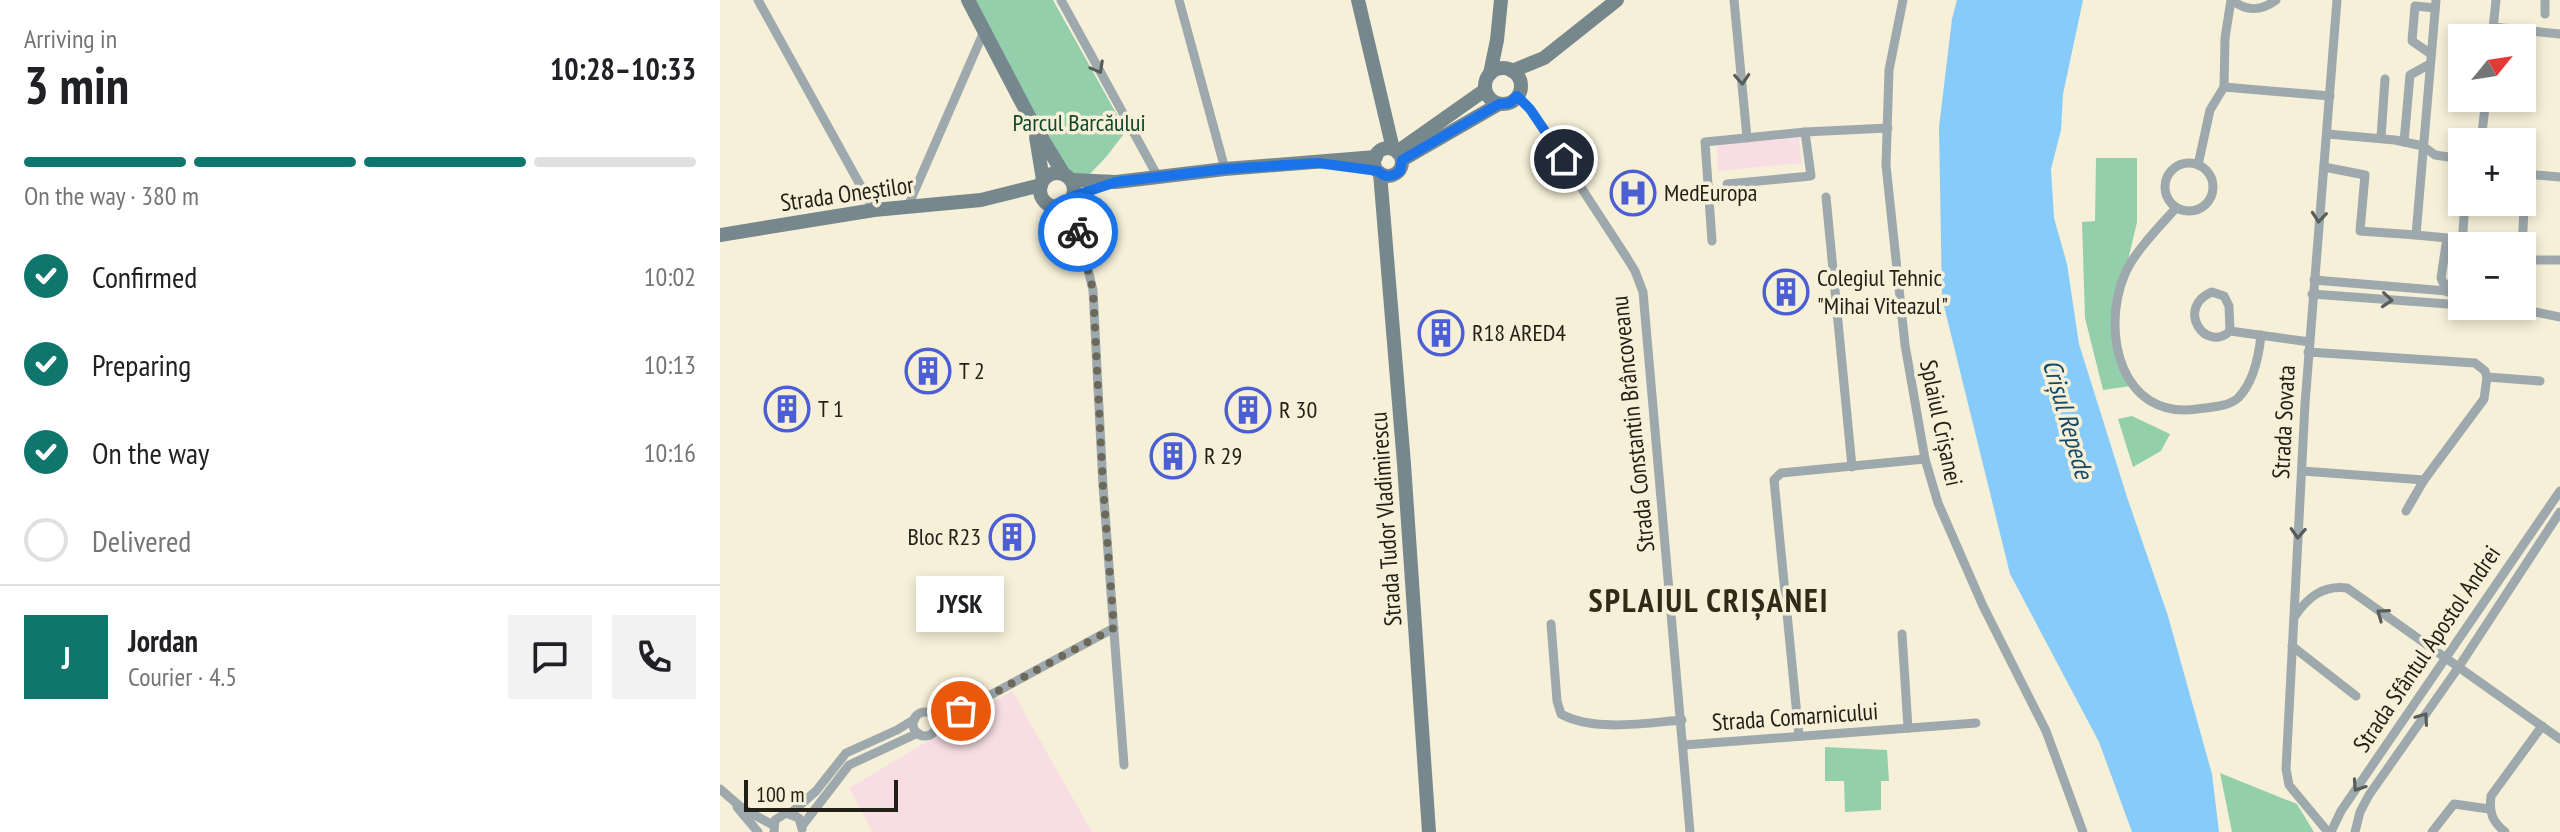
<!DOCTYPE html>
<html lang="en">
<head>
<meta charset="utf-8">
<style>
  body { margin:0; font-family:"PT Sans Narrow",sans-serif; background:#f2f2f2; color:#202124; height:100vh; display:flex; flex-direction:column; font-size:30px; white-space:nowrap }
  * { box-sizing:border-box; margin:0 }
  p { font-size:26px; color:#757577 }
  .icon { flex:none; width:44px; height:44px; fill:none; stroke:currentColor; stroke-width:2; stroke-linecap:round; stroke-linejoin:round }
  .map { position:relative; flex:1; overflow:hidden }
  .sheet { display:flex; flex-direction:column; background:#fff; width:720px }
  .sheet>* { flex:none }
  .needle { width:52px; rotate:60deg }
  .tools { position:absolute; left:1728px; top:24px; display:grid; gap:16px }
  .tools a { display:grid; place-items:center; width:88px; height:88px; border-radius:0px; background:#fff; box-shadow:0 4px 12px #0003; font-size:40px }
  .scale { position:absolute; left:24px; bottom:20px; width:154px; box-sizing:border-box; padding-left:8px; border:4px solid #211f16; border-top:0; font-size:22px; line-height:28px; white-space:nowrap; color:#211f16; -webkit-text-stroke:6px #f6f0d8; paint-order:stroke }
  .pin { position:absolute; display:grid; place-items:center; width:68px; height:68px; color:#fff; margin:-34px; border:4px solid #fff; border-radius:50%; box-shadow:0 2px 8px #0007 }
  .courier { position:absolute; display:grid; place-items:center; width:80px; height:80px; margin:-40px; border:6px solid #1a73e8; border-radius:50%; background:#fff; color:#222; box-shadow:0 2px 10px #0007 }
  .bubble { position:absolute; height:56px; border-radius:0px; background:#fff; box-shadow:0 4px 12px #0003; font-size:26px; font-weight:700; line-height:56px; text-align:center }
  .summary em { font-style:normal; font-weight:700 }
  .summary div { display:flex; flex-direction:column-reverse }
  .summary { display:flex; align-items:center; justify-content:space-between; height:136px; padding:0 24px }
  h1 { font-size:52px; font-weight:700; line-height:60px }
  .bar { display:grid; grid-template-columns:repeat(4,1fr); gap:12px 8px; align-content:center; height:96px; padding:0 24px }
  .bar i { height:10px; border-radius:6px; background:#e0e0e0 }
  .bar .active { background:#0f766e }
  .bar p { grid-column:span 4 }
  .line { display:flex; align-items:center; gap:20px; padding:0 24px; border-top:2px solid #e0e0e0 }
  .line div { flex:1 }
  .round { display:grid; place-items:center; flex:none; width:84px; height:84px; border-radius:0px; background:#f2f2f2 }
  ol { padding:0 24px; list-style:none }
  li { display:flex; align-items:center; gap:24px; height:88px }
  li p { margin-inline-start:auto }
  li .icon { padding:8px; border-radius:50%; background:#0f766e; color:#fff; stroke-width:4 }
  li:last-child { color:#757577 }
  li i { width:44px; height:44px; border:4px solid #e0e0e0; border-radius:50% }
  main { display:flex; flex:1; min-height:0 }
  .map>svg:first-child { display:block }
  .commercial { fill:#f8dee4 }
  .green { fill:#94cfac }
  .water { fill:#86cbf9 }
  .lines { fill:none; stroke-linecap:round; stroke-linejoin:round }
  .street { stroke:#9ea9ae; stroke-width:9 }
  .secondary { stroke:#77878e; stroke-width:14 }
  .oneway { stroke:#595d5a }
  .done { stroke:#6c685a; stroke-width:8; stroke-dasharray:0 14.4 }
  .route { stroke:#1a73e8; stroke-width:10 }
  .labels { text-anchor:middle; stroke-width:7; stroke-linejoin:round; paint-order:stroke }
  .park-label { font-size:24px; fill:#0e472c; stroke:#f6f0d8 }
  .poi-label { font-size:24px; fill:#211f16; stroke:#f6f0d8; text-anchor:start }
  .street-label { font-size:24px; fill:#211f16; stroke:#f6f0d8 }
  .water-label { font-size:26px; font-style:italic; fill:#154a68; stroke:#f6f0d8 }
  .district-label { font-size:32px; font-weight:bold; letter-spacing:2px; fill:#302a18; stroke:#f6f0d8 }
</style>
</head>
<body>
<main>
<section class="sheet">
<div class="summary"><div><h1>3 min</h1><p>Arriving in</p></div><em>10:28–10:33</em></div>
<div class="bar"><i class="active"></i><i class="active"></i><i class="active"></i><i></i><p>On the way · 380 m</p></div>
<ol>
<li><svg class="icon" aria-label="check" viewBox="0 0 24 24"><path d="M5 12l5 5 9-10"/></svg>Confirmed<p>10:02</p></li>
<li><svg class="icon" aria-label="check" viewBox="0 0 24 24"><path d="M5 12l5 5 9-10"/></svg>Preparing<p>10:13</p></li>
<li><svg class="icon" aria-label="check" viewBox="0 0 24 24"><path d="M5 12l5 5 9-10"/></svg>On the way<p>10:16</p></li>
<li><i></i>Delivered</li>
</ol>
<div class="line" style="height:144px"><b class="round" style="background:#0f766e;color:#fff">J</b><div><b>Jordan</b><p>Courier · 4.5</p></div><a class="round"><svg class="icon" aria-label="chat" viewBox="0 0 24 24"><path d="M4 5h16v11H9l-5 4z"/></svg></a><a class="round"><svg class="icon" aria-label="phone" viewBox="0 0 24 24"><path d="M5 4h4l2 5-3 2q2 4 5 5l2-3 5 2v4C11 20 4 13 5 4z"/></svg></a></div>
</section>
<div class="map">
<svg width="1840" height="832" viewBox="0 0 1840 832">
  <rect width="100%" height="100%" fill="#f6f0d8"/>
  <!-- commercial -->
  <g class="commercial">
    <polygon points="1079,138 1082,163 998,171 997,144"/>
    <polygon points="292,691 372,832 153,832 129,788"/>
  </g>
  <!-- green -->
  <g class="green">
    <polygon points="254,0 333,0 406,131 387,156 367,177 358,177 340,165"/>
    <polygon points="1376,158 1417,158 1417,222 1405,273 1396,335 1411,386 1383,390 1365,318 1362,222 1375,221"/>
    <polygon points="1412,416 1450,434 1441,451 1413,467 1398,419"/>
    <polygon points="1105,747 1167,750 1169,781 1161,781 1161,810 1125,812 1124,781 1105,781"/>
    <polygon points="1500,773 1577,804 1594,832 1512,832"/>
  </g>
  <!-- water -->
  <polygon class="water" points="1237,0 1363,0 1343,94 1341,130 1331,169 1334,218 1347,264 1359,344 1407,497 1448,616 1492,774 1499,832 1412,832 1379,742 1290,574 1222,298 1219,127 1232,19"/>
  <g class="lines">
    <!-- street -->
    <g class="street">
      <polyline points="38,0 154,210"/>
      <polyline points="341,0 438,177"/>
      <polyline points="459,0 505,169"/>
      <polyline points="1014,0 1027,138"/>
      <polyline points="1183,0 1169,70 1166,165 1185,345 1205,459 1218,503 1263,606 1326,731 1363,832"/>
      <path d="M1512 0C1527 12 1541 11 1556 0"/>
      <polyline points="1716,0 1696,235 1727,238 1721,278 1727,291"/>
      <polyline points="1825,14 1825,0"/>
      <polyline points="1773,27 1840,34"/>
      <polyline points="1772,38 1776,0"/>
      <polyline points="1711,54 1692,41 1695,6 1715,8"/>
      <polyline points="1504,87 1610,96"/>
      <polyline points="797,96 810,109 907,258 915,271 923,292 970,832"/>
      <polyline points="1607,134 1675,140 1703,146 1715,155 1742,159"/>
      <polyline points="1661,138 1665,79"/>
      <polyline points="1684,142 1690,75 1710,64"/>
      <polyline points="1761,142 1766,98"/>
      <circle cx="1469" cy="187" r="24"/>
      <polyline points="1478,165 1490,110 1504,87 1505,38 1511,0"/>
      <polyline points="1604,167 1645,175 1640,231 1696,235"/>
      <polyline points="1804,174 1840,177"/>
      <polyline points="1007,184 1091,176 1085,132"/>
      <polyline points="1106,197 1132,467"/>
      <polyline points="351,201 373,290 383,486 404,765"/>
      <polyline points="188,206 265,29"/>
      <polyline points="334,207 357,245"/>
      <path d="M1456 208C1440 226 1413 253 1404 276 1381 333 1401 420 1477 409 1490 407 1508 407 1518 398 1533 383 1539 355 1541 335"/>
      <polyline points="992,241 985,142 1085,132 1168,128"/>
      <polyline points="1742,246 1745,202"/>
      <polyline points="1802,246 1806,175"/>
      <polyline points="1802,260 1840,260"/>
      <polyline points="1594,280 1727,291 1742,296"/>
      <path d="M1492 292 1504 296 1509 306 1510 331C1485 354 1455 307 1492 292Z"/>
      <polyline points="1727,292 1741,261 1742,247"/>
      <polyline points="1592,294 1742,305"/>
      <polyline points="1764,306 1796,308 1840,317"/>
      <polyline points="1510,331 1590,342"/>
      <polyline points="1767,377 1820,381"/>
      <polyline points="1582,471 1704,480 1764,399 1767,377 1765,371 1755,363 1588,352"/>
      <polyline points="1686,511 1704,480"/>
      <path d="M1575 616C1588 597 1603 585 1627 588L1840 739"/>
      <path d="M831 624 837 701 841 714C874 732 926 723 962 720"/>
      <polyline points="1182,634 1188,728"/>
      <polyline points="1572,646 1636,696"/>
      <circle cx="205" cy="724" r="12"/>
      <polyline points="217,726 241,711 394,628"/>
      <polyline points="1079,736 1054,480 1061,473 1205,459"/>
      <polyline points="964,745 1256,723"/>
      <polyline points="0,789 23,809 53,825"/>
      <polyline points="17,807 38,832"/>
      <polyline points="71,813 96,791 126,753 177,730 195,719"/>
      <polyline points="82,826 129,765 198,733"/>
      <polyline points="54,832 55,820 66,813 79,818 82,829"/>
      <polyline points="1608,832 1569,785 1566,769 1585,404 1617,0"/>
      <polyline points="1611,832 1621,811 1840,491"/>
      <polyline points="1635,832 1640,812 1649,795 1738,668 1840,512"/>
      <polyline points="1712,832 1734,804 1769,809"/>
      <path d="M1785 832C1772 821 1769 813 1771 796L1822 726"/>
    </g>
    <!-- secondary -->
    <g class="secondary">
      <polyline points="248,0 312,122 343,173"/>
      <polyline points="638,0 673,149"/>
      <circle cx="783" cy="86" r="18"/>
      <polyline points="792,71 824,58 897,0"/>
      <polyline points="770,74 777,40 781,0"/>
      <polyline points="316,137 323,180"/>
      <circle cx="668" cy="162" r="14"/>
      <polyline points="677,152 765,90"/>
      <polyline points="682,160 779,104"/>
      <circle cx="337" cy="190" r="17"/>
      <polyline points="660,173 684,464 709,832"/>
      <polyline points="352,180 396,182 505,169 656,157"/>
      <polyline points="0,235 154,210 261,200 321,185"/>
    </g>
  </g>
  <!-- one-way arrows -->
  <defs><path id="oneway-chevron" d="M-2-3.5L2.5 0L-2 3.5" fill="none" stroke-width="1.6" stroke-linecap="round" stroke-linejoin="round" transform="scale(2)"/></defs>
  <g class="oneway">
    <use href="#oneway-chevron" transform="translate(378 68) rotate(61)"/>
    <use href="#oneway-chevron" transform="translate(1022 79) rotate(86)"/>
    <use href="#oneway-chevron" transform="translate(1599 217) rotate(95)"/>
    <use href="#oneway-chevron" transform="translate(1667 300) rotate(5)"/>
    <use href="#oneway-chevron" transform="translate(1578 533) rotate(93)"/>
    <use href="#oneway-chevron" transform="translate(1662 614) rotate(-144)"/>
    <use href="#oneway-chevron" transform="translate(1703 718) rotate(-55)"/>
    <use href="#oneway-chevron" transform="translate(1638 786) rotate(124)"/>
  </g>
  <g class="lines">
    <!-- done -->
    <polyline class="done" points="241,711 394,628 383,486 373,290 358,232"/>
    <!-- route -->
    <path class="route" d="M358 232 351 201 354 196 396 182 505 169 598 163 658 171C664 178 673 177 680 171L682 160 779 104 790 103 797 96 810 109 844 159"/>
  </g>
  <!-- icons -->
  <defs>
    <g id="hospital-ring" transform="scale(2.3)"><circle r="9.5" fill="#f6f0d8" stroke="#4c5ed3" stroke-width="1.5"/><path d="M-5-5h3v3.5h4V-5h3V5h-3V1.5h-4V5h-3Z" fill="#4c5ed3"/></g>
    <g id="building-ring" transform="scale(2.3)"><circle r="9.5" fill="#f6f0d8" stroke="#4c5ed3" stroke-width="1.5"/><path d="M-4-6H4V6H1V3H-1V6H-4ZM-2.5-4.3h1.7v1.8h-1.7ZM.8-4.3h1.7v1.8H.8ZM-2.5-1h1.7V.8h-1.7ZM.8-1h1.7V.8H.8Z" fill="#4c5ed3"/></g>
  </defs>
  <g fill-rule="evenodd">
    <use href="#hospital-ring" x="913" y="193"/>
    <use href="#building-ring" x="1066" y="292"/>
    <use href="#building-ring" x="721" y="333"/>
    <use href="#building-ring" x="208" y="371"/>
    <use href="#building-ring" x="67" y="409"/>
    <use href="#building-ring" x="528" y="410"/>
    <use href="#building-ring" x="453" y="456"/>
    <use href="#building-ring" x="292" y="537"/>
  </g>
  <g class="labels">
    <!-- park labels -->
    <g class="park-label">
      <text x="359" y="131">Parcul Barcăului</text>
    </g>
    <!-- poi labels -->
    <g class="poi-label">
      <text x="944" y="201">MedEuropa</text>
      <text x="1097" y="286">Colegiul Tehnic<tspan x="1097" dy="28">"Mihai Viteazul"</tspan></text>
      <text x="752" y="341">R18 ARED4</text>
      <text x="239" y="379">T 2</text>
      <text x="98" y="417">T 1</text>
      <text x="559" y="418">R 30</text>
      <text x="484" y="464">R 29</text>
      <text x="261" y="545" text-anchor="end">Bloc R23</text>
    </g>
    <!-- street labels -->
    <g class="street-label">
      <text transform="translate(127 194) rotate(-8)" y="8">Strada Oneștilor</text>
      <text transform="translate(1564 422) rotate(-87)" y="8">Strada Sovata</text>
      <text transform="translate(1221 423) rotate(78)" y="8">Splaiul Crișanei</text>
      <text transform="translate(913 424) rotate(-96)" y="8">Strada Constantin Brâncoveanu</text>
      <text transform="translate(666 519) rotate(-94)" y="8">Strada Tudor Vladimirescu</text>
      <text transform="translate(1707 649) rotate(-56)" y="8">Strada Sfântul Apostol Andrei</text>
      <text transform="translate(1075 717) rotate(-4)" y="8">Strada Comarnicului</text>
    </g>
    <!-- water labels -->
    <g class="water-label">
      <text transform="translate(1348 419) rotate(74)" y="9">Crișul Repede</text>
    </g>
    <!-- district labels -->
    <g class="district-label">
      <text x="989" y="612">SPLAIUL CRIȘANEI</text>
    </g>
  </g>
</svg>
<div class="tools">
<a><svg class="needle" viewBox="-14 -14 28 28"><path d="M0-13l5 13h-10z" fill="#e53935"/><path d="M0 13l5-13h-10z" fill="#757577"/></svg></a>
<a>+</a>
<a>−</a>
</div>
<div class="scale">100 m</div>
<div class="pin" style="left:241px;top:711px;background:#ea580c"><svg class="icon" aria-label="bag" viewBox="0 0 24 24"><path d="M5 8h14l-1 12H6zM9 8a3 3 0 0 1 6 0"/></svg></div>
<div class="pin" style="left:844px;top:159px;background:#1f2937"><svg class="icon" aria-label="home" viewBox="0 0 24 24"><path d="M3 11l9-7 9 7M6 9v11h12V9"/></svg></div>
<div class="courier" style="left:358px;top:232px"><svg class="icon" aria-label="bike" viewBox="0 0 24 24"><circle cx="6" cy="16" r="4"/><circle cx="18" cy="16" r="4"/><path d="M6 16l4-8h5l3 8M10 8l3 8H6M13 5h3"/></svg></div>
<div class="bubble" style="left:196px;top:576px;width:88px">JYSK</div>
</div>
</main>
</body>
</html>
